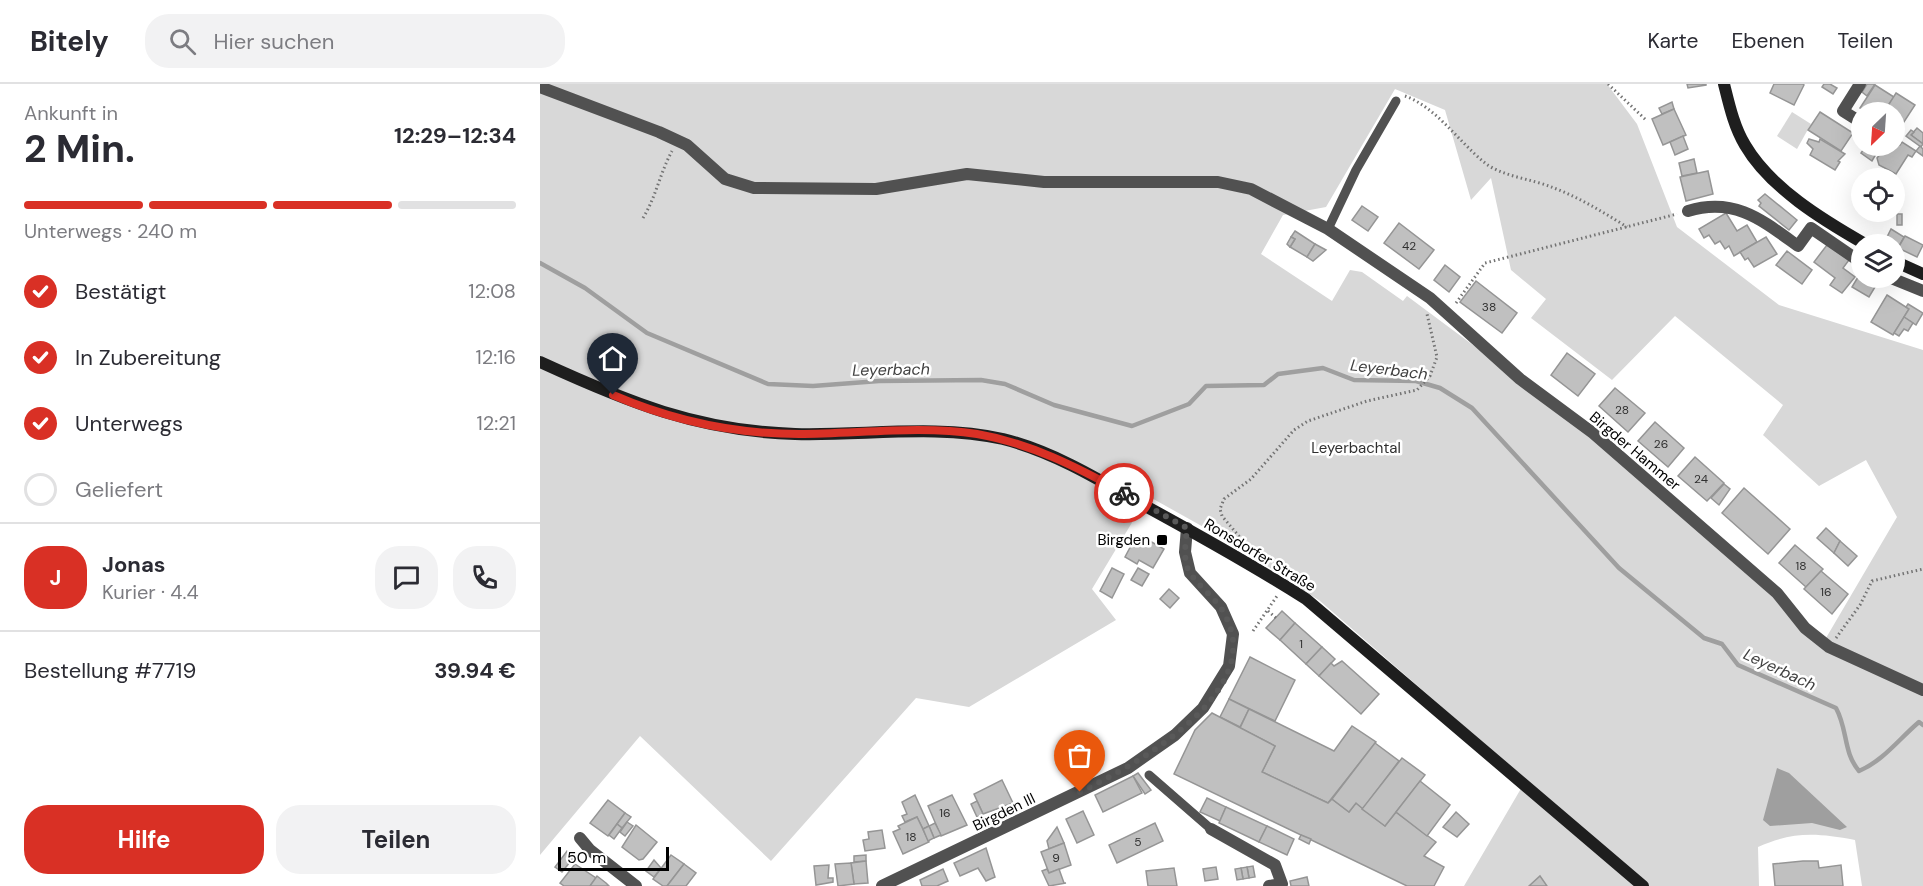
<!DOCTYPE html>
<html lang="de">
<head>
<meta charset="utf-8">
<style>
  body { margin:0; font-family:"DM Sans",sans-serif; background:#f2f2f3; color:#2b2b33; height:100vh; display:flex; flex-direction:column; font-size:22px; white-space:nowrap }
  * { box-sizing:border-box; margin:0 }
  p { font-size:20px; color:#7c7c81 }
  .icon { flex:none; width:33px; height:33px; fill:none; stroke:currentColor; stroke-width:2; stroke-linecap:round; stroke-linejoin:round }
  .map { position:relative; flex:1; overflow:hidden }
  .panel { display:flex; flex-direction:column; background:#fff; width:540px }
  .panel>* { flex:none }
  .needle { width:39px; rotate:205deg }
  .buttons { position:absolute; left:1311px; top:18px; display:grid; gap:12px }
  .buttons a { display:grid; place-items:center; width:54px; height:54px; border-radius:50%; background:#fff; box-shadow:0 6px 24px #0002; font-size:30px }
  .scale { position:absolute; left:18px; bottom:15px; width:111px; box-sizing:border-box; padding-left:6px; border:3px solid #000; border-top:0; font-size:16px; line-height:21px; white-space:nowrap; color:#000; -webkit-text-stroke:4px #fff; paint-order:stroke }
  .pin { position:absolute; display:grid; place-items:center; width:51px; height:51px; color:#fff; margin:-62px -26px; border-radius:50% 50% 50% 0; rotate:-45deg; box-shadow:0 0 6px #0007 }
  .pin .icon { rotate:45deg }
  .courier { position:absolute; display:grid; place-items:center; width:60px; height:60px; margin:-30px; border:4px solid #d93025; border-radius:50%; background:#fff; color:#222; box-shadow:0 2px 8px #0007 }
  .summary em { font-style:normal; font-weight:700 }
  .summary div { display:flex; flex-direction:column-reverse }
  .summary { display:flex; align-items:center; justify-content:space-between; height:102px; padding:0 24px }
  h1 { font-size:39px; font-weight:700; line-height:45px }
  .bar { display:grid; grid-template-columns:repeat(4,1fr); gap:9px 6px; align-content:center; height:72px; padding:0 24px }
  .bar i { height:8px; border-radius:4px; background:#e1e1e2 }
  .bar .active { background:#d93025 }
  .bar p { grid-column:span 4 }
  .line { display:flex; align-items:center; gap:15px; padding:0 24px; border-top:2px solid #e1e1e2 }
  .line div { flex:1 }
  .round { display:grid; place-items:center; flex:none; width:63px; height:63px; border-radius:24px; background:#f2f2f3 }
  ol { padding:0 24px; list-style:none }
  li { display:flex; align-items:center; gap:18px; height:66px }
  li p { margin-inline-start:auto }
  li .icon { padding:6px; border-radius:50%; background:#d93025; color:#fff; stroke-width:4 }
  li:last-child { color:#7c7c81 }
  li i { width:33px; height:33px; border:3px solid #e1e1e2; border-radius:50% }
  .cta { display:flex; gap:12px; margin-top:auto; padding:12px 24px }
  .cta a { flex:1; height:69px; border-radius:24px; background:#d93025; color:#fff; font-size:24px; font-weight:700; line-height:69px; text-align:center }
  .cta a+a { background:#f2f2f3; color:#2b2b33 }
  header { display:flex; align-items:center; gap:36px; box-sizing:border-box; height:84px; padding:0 30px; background:#fff; border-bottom:2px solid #e1e1e2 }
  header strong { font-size:28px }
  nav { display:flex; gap:33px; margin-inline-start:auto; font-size:21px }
  .search { width:420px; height:54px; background:#f2f2f3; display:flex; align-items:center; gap:15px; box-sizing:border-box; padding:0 21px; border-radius:24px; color:#7c7c81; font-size:22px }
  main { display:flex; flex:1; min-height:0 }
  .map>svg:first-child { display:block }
  .green { fill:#d8d8d8; fill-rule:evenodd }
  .water { fill:#9f9f9f }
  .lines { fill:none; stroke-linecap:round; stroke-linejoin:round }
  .stream { stroke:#9f9f9f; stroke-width:4.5 }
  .building { fill:#c0c0c0; stroke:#959595; stroke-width:1.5 }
  .path { stroke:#737373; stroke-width:3; stroke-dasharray:1.5 3; stroke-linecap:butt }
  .lane { stroke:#515151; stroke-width:9 }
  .street { stroke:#515151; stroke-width:12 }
  .secondary { stroke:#1e1e1e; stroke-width:12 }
  .done { stroke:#595959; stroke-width:6; stroke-dasharray:0 10.8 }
  .route { stroke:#d93025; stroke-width:8 }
  .poi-dot { fill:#000; stroke:#fff; stroke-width:2 }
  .labels { text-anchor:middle; stroke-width:5; stroke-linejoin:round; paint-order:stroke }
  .number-label { font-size:12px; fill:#303030 }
  .park-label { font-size:15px; fill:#2f2f2f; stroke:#fff }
  .street-label { font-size:15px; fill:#000; stroke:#fff }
  .poi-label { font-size:15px; fill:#000; stroke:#fff; text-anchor:end }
  .water-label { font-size:16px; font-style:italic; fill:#404040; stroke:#fff }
</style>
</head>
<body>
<header>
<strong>Bitely</strong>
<div class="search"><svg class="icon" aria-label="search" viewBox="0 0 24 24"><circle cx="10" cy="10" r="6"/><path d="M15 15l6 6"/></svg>Hier suchen</div>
<nav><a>Karte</a><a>Ebenen</a><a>Teilen</a></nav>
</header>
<main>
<section class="panel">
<div class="summary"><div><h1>2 Min.</h1><p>Ankunft in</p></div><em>12:29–12:34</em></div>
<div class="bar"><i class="active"></i><i class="active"></i><i class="active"></i><i></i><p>Unterwegs · 240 m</p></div>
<ol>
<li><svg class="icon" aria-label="check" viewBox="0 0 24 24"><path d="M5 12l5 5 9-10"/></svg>Bestätigt<p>12:08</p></li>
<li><svg class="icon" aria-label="check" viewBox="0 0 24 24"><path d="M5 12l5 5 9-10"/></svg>In Zubereitung<p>12:16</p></li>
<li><svg class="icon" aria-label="check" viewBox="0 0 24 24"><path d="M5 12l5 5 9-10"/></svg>Unterwegs<p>12:21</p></li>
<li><i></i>Geliefert</li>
</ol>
<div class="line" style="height:108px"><b class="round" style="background:#d93025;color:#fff">J</b><div><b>Jonas</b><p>Kurier · 4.4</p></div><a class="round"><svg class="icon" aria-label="chat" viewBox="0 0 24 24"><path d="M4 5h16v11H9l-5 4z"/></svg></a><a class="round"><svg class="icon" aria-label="phone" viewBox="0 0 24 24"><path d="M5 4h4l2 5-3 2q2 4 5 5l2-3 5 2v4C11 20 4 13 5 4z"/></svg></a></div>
<div class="line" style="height:78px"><div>Bestellung #7719</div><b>39.94 €</b></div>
<div class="cta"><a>Hilfe</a><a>Teilen</a></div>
</section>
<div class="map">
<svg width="1383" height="802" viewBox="0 0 1383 802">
  <rect width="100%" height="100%" fill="#fff"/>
  <!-- green -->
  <g class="green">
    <path d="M0 0H1067L1097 40 1137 143 1239 221 1383 266V802H1322L1315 756C1277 749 1254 747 1218 763L1219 802H924L986 696 780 517 692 459 608 412 552 505 576 536 429 623 376 614 231 777 100 652 0 771ZM855 5 905 26 931 116 951 94 971 186 1006 215 991 234 1072 296 1135 232 1243 321 1223 351 1279 402 1326 376 1357 433 1286 554 1035 337 867 212 863 217 822 188 810 186 792 217 721 170 743 131 786 123Z"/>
    <polygon points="1252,28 1271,40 1257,65 1237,52"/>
  </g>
  <!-- water -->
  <polygon class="water" points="1237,684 1249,689 1307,743 1300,746 1272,739 1230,742 1223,736"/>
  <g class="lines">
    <!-- stream -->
    <path class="stream" d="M0 179 45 204 107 249 228 300 273 302 339 297 441 296 465 300 514 321 592 342 649 320 666 302 724 301 738 290 783 284 814 296 876 297 900 304 932 324 1079 484 1164 554 1182 560 1198 581 1296 624C1308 646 1303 668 1319 687 1343 677 1359 655 1379 638L1383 641"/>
  </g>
  <!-- building -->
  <g class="building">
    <polygon points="1147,0 1166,0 1166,1 1148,4"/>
    <polygon points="1234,0 1263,0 1264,1 1254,21 1230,9"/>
    <polygon points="1284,0 1290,0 1297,4 1293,10 1282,3"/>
    <polygon points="1327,0 1335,0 1327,12 1322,8"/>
    <polygon points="1335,1 1354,13 1344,28 1328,28 1320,24"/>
    <polygon points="1356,9 1375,21 1360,44 1354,40 1354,28 1344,28"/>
    <polygon points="1132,18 1134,25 1122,30 1119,24"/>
    <polygon points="1134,25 1146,51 1123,61 1112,35"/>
    <polygon points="1280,28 1313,49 1301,67 1268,46"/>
    <polygon points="1377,44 1383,49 1383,60 1371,51"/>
    <polygon points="1371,46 1374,48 1371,51 1383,60 1381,63 1366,52"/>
    <polygon points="1143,52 1148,65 1135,71 1130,58"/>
    <polygon points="1269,55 1279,58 1280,55 1305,70 1298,77 1300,78 1295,86 1270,71 1273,65 1267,59"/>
    <polygon points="1354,57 1360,61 1362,58 1376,67 1372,73 1368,71 1356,90 1339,81 1337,74 1347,62 1354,62"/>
    <polygon points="1326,62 1333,62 1339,65 1332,77 1321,69"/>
    <polygon points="1380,62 1383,65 1383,72 1376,67"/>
    <polygon points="1154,75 1157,89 1142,92 1139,79"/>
    <polygon points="1168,87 1173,110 1146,117 1140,93"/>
    <polygon points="1225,110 1257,136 1249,146 1219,122 1221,119 1218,116"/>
    <polygon points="822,122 838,133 828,147 812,136"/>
    <polygon points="1186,129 1197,147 1207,141 1217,158 1194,172 1189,162 1185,165 1180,157 1175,160 1169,151 1164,154 1159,145"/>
    <rect x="1357" y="130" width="5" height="11"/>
    <polygon points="859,139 894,166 879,185 844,159"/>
    <polygon points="1351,145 1364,153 1358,164 1345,157"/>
    <polygon points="755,147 775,160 767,173 750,163 755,155 751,153"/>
    <polygon points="1365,152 1383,161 1377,173 1358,164"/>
    <polygon points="751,153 755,155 750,163 747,160"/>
    <polygon points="1226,153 1237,170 1214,183 1208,174 1205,176 1200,168"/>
    <polygon points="775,160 786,166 773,177 767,173"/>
    <polygon points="1287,161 1309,176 1303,184 1315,193 1302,209 1290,201 1295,194 1274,178"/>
    <polygon points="1247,167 1272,186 1262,200 1236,181"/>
    <polygon points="905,181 920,193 909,208 894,196"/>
    <polygon points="1321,188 1322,194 1330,194 1338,198 1329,213 1312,203"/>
    <polygon points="936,197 977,229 962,249 920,218"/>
    <polygon points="1347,211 1369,225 1353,251 1331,238"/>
    <polygon points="1368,220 1383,229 1376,241 1364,233 1369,225 1366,223"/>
    <polygon points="1364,233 1373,239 1368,247 1364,245 1359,252 1354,249"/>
    <polygon points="1027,269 1055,290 1038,312 1011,291"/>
    <polygon points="1075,304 1105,329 1088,348 1059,322"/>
    <polygon points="1115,338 1144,364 1128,383 1098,357"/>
    <polygon points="1155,373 1184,399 1167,417 1138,392"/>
    <polygon points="1184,400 1190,405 1179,421 1171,414"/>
    <polygon points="1204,404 1250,445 1228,470 1182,429"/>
    <polygon points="1286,444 1300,457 1294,469 1277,454"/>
    <polygon points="601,452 624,465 613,484 599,476 597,480 585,473 593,458 597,460"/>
    <polygon points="1300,457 1317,472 1308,482 1294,469"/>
    <polygon points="1255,461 1283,485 1266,503 1239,479"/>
    <polygon points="572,484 584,490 572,514 560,507"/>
    <polygon points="598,484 609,490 602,502 591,496"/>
    <polygon points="1281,487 1308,510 1292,530 1264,505"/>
    <polygon points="629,505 639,514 630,524 620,515"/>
    <polygon points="742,527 755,539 740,556 726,544"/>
    <polygon points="755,539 782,563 766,580 740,556"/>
    <polygon points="782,563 795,575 779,592 766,580"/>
    <polygon points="710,573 755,596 735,637 689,615"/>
    <polygon points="802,577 839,610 821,630 779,592 791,579 794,582"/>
    <polygon points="689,615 709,625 700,643 680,633"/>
    <polygon points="709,625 794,667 812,642 836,658 788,719 722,688 735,662 700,644"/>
    <polygon points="672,629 735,662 722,688 788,719 792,715 809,728 816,719 845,742 856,728 896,758 884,772 904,783 894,802 867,802 634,690 655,646"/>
    <polygon points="835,659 859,677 823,725 816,719 809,728 792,715"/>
    <polygon points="862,674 885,691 845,742 822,725"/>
    <polygon points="598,689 611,706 605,710 593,692"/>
    <polygon points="593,692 602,709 563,728 555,711"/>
    <polygon points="462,696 473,719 443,730 434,710"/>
    <polygon points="880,697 910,721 887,752 856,728"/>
    <polygon points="375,711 389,742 383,745 377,733 365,738 362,732 367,730 362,718"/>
    <polygon points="412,711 427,741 401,752 388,722"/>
    <polygon points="667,714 686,723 680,737 660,728"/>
    <polygon points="68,716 85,729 68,752 50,739"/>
    <polygon points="437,717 443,730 437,733 431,720"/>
    <polygon points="686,723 727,742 719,758 679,739"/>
    <polygon points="543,727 554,751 537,759 526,735"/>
    <polygon points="916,728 929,740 917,753 903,743"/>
    <polygon points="85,729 91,733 82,744 77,740"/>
    <polygon points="377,733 389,758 363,770 353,748 360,745 358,742"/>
    <polygon points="87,738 93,742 85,752 80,748"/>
    <polygon points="395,739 401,751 394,754 389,742"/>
    <polygon points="615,739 623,757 577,779 569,761"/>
    <polygon points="77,740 82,744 74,755 69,751"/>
    <polygon points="96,741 117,758 103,775 99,776 82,763"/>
    <polygon points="389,742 394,754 388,757 383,745"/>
    <polygon points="727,742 754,755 747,771 719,758"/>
    <polygon points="517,743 524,759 509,765 507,757"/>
    <polygon points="342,746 345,764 325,767 323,756 329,755 328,748"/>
    <polygon points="761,751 771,755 769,760 759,755"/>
    <polygon points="524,759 531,781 509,789 501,768"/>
    <polygon points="446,764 455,793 446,797 438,784 420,792 414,779"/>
    <polygon points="27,767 34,773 22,788 15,783"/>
    <polygon points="131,771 144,780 127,802 123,802 113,795"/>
    <polygon points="326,771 326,777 314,778 314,772"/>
    <polygon points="114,776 121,784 114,793 106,787"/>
    <polygon points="326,777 328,799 314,800 311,779"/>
    <polygon points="1263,777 1278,777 1279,784 1301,781 1303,802 1235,802 1233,780"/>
    <polygon points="311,779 314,800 298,802 295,780"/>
    <polygon points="35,780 56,794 50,802 24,802 20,799"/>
    <polygon points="144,780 156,789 146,802 127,802"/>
    <polygon points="289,781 288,794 293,794 293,798 276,801 274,782"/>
    <polygon points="713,782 715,793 709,794 707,783"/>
    <polygon points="676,783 678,795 665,797 663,785"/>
    <polygon points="707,783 709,794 703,795 701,784"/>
    <polygon points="634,784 637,802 608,802 606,787"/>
    <polygon points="701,784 703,795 697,796 695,785"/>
    <polygon points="403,785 408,797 397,802 382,802 380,796"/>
    <polygon points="507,785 509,789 519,785 524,799 526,799 509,802 502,787"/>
    <polygon points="57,792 66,799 69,802 50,802"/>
    <polygon points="1000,792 1007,802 989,802"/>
    <polygon points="767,793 769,802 751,802 750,797"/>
  </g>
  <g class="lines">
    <!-- path -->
    <g class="path">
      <polyline points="1068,0 1106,36"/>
      <path d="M865 12C896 23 919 58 945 79 963 93 993 95 1014 104 1040 114 1063 128 1087 143"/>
      <path d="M103 134C116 113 120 89 132 67"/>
      <polyline points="916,219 945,179 1137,130"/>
      <polyline points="708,463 682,432 680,425 684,415 711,395 754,346 768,337 827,317 877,306 890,292 897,273 887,230"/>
      <polyline points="728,527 737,535"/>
      <polyline points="713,547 737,512"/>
      <polyline points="1296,554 1320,521 1332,497 1383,485"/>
    </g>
    <!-- lane -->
    <g class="lane">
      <polyline points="788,145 816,86 856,17"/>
      <polyline points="609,691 671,745"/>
    </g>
    <!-- street -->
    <g class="street">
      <polyline points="1320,0 1303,27 1322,39"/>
      <polyline points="0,3 119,48 147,61 185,95 214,104 336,105 427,90 504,98 678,98 711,105 788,145 890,214 980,295 1053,349 1237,509 1265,544 1289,563 1383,606"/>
      <path d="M1148 127C1195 113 1222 136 1258 162L1271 144 1322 179"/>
      <polyline points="1351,194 1383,207"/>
      <polyline points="671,745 735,781 742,800 729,802"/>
      <polyline points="40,754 50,766 96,802"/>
      <polyline points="342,802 588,684 635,651 663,624 689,582 693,550 681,523 650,489 645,468 647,444"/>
    </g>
    <!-- secondary -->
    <g class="secondary">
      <path d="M1184 0C1189 20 1194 43 1205 61 1230 104 1283 136 1325 160"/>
      <polyline points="1354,177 1383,190"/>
      <path d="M0 278C87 318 158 347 255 350 324 352 395 340 463 355 511 367 555 393 598 418 655 449 711 480 766 515L1103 802"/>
    </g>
  </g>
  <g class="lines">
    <!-- done -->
    <path class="done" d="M540 708C593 682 723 612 687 535 678 514 661 506 650 489 642 477 646 458 647 444L584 409"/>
    <!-- route -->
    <path class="route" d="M73 311C131 336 196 350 259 350 317 350 379 341 437 350 490 359 537 383 584 409"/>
  </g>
  <!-- markers -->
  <rect class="poi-dot" x="616" y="450" width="12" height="12" rx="3"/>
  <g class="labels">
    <!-- number labels -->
    <g class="number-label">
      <text x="869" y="166">42</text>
      <text x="949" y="227">38</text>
      <text x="1082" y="330">28</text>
      <text x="1121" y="364">26</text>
      <text x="1161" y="399">24</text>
      <text x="1261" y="486">18</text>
      <text x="1286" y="512">16</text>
      <text x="761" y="564">1</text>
      <text x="405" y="733">16</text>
      <text x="371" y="757">18</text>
      <text x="598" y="762">5</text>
      <text x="516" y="778">9</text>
    </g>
    <!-- park labels -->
    <g class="park-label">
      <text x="816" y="369">Leyerbachtal</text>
    </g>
    <!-- street labels -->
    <g class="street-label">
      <text transform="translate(1095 367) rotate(40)" y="5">Birgder Hammer</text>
      <text transform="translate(720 471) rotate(31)" y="5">Ronsdorfer Straße</text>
      <text transform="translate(464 728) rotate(-26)" y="5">Birgden III</text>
    </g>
    <!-- poi labels -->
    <g class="poi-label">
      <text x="610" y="461">Birgden</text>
    </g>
    <!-- water labels -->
    <g class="water-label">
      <text transform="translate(351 285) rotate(-1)" y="6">Leyerbach</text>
      <text transform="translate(849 285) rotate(7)" y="6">Leyerbach</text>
      <text transform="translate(1240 585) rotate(25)" y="6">Leyerbach</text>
    </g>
  </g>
</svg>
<div class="buttons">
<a><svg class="needle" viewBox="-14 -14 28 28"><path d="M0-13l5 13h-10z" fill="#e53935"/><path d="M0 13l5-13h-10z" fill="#7c7c81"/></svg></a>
<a><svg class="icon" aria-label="locate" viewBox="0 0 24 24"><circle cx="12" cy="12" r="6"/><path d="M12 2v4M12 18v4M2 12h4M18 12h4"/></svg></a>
<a><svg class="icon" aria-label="layers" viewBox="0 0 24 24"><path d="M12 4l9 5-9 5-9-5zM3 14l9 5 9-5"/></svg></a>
</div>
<div class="scale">50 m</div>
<div class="pin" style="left:540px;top:708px;background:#ea580c"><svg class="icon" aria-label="bag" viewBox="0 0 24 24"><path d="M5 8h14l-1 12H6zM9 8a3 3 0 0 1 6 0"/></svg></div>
<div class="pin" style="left:73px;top:311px;background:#1f2937"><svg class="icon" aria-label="home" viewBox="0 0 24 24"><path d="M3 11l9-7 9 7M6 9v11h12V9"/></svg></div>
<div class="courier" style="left:584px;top:409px"><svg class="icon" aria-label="bike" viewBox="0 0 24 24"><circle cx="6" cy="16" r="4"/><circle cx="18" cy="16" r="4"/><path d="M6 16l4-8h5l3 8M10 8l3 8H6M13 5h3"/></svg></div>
</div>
</main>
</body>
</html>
